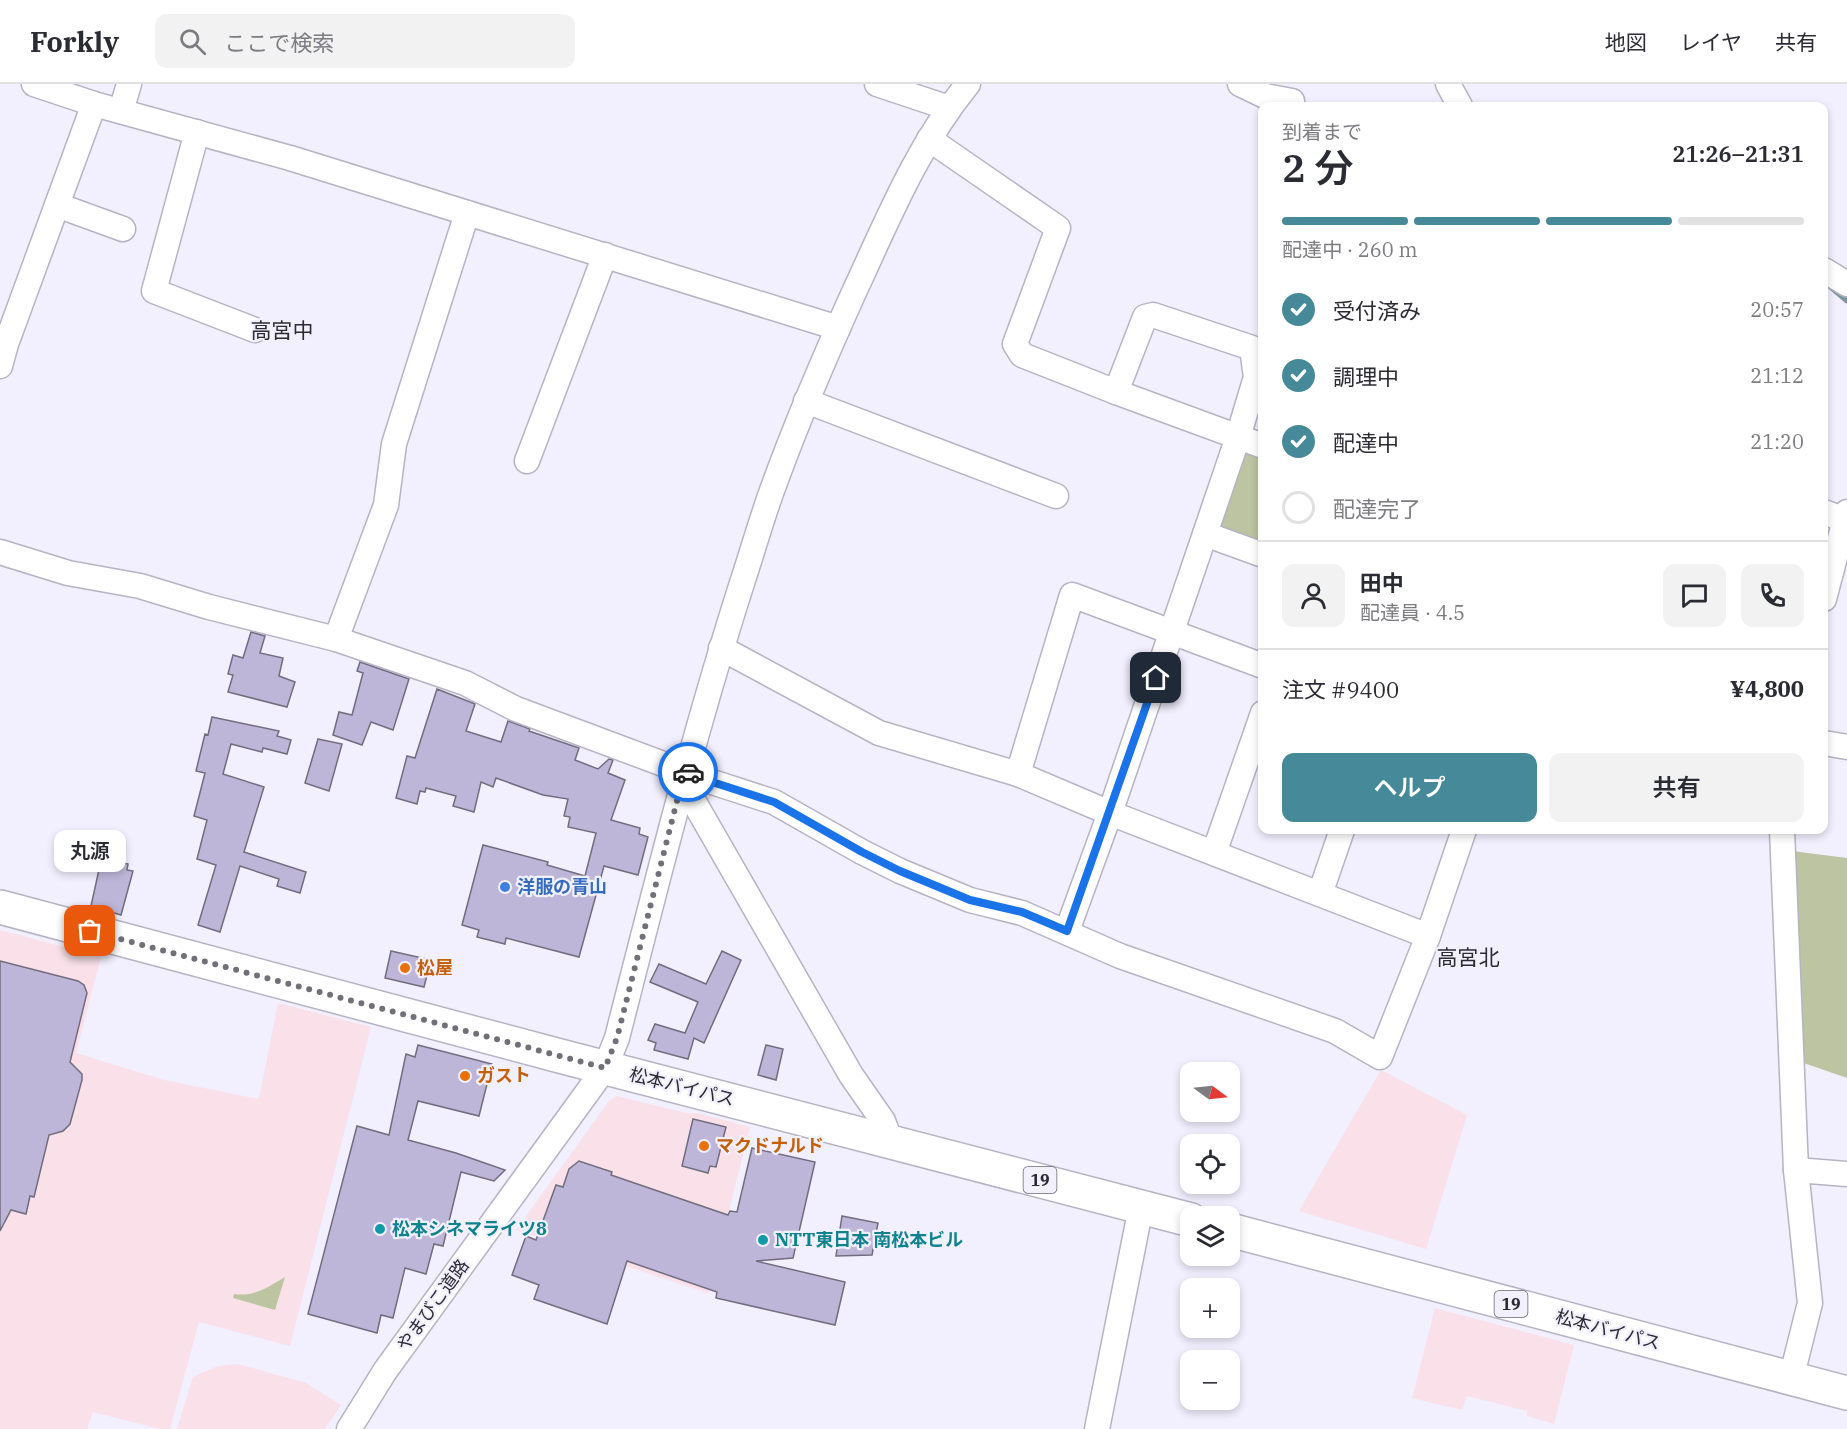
<!DOCTYPE html>
<html lang="ja">
<head>
<meta charset="utf-8">
<style>
  body { margin:0; font-family:"IBM Plex Serif","Noto Sans JP",serif; background:#f2f2f3; color:#2b2b33; height:100vh; display:flex; flex-direction:column; font-size:22px; white-space:nowrap }
  * { box-sizing:border-box; margin:0 }
  p { font-size:20px; color:#7c7c81 }
  .icon { flex:none; width:33px; height:33px; fill:none; stroke:currentColor; stroke-width:2; stroke-linecap:round; stroke-linejoin:round }
  .map { position:relative; flex:1; overflow:hidden }
  .panel { position:absolute; left:1258px; top:18px; width:570px; height:732px; display:flex; flex-direction:column; background:#fff; border-radius:12px; box-shadow:0 3px 9px #0003 }
  .panel>* { flex:none }
  .needle { width:39px; rotate:105deg }
  .fabs { position:absolute; left:1180px; top:978px; display:grid; gap:12px }
  .fabs a { display:grid; place-items:center; width:60px; height:60px; border-radius:12px; background:#fff; box-shadow:0 3px 9px #0003; font-size:30px }
  .pin { position:absolute; display:grid; place-items:center; width:51px; height:51px; color:#fff; margin:-26px; border-radius:12px; box-shadow:0 3px 9px #0006 }
  .courier { position:absolute; display:grid; place-items:center; width:60px; height:60px; margin:-30px; border:4px solid #1a73e8; border-radius:50%; background:#fff; color:#222; box-shadow:0 2px 8px #0007 }
  .bubble { position:absolute; height:42px; border-radius:12px; background:#fff; box-shadow:0 3px 9px #0003; font-size:20px; font-weight:600; line-height:42px; text-align:center }
  .summary em { font-style:normal; font-weight:600 }
  .summary div { display:flex; flex-direction:column-reverse }
  .summary { display:flex; align-items:center; justify-content:space-between; height:102px; padding:0 24px }
  h1 { font-size:39px; font-weight:600; line-height:45px }
  .bar { display:grid; grid-template-columns:repeat(4,1fr); gap:9px 6px; align-content:center; height:72px; padding:0 24px }
  .bar i { height:8px; border-radius:4px; background:#e1e1e2 }
  .bar .active { background:#468999 }
  .bar p { grid-column:span 4 }
  .line { display:flex; align-items:center; gap:15px; padding:0 24px; border-top:2px solid #e1e1e2 }
  .line div { flex:1 }
  .round { display:grid; place-items:center; flex:none; width:63px; height:63px; border-radius:12px; background:#f2f2f3 }
  ol { padding:0 24px; list-style:none }
  li { display:flex; align-items:center; gap:18px; height:66px }
  li p { margin-inline-start:auto }
  li .icon { padding:6px; border-radius:50%; background:#468999; color:#fff; stroke-width:4 }
  li:last-child { color:#7c7c81 }
  li i { width:33px; height:33px; border:3px solid #e1e1e2; border-radius:50% }
  .primary-button { display:flex; gap:12px; margin-top:auto; padding:12px 24px }
  .primary-button a { flex:1; height:69px; border-radius:12px; background:#468999; color:#fff; font-size:24px; font-weight:600; line-height:69px; text-align:center }
  .primary-button a+a { background:#f2f2f3; color:#2b2b33 }
  header { display:flex; align-items:center; gap:36px; box-sizing:border-box; height:84px; padding:0 30px; background:#fff; border-bottom:2px solid #e1e1e2 }
  header strong { font-size:28px }
  nav { display:flex; gap:33px; margin-inline-start:auto; font-size:21px }
  .search { width:420px; height:54px; background:#f2f2f3; display:flex; align-items:center; gap:15px; box-sizing:border-box; padding:0 21px; border-radius:12px; color:#7c7c81; font-size:22px }
  .map>svg:first-child { display:block }
  .commercial { fill:#f9e0e9 }
  .green { fill:#bcc4a2 }
  .lines { fill:none; stroke-linecap:round; stroke-linejoin:round }
  .stream { stroke:#7a98a1; stroke-width:5 }
  .building { fill:#beb6d8; stroke:#716d7e; stroke-width:1.5 }
  .minor-casing { stroke:#b7b3c5; stroke-width:27 }
  .highway-casing { stroke:#b7b3c5; stroke-width:36 }
  .minor { stroke:#fff; stroke-width:24 }
  .highway { stroke:#fff; stroke-width:33 }
  .done { stroke:#717079; stroke-width:6; stroke-dasharray:0 10.8 }
  .route { stroke:#1a73e8; stroke-width:8 }
  .shop-dot { fill:#3f7fe0; stroke:#f2effe; stroke-width:2 }
  .food-dot { fill:#e8710a; stroke:#f2effe; stroke-width:2 }
  .culture-dot { fill:#0f9aa8; stroke:#f2effe; stroke-width:2 }
  .labels { text-anchor:middle; stroke-width:4.5; stroke-linejoin:round; paint-order:stroke }
  .shield { fill:#f2effe; stroke:#67666f; stroke-width:1.5 }
  .shield-label { font-size:16px; font-weight:bold; fill:#2c2b32 }
  .shop-label { font-size:18px; font-weight:bold; fill:#366cbe; stroke:#f2effe; text-anchor:start }
  .food-label { font-size:18px; font-weight:bold; fill:#c56008; stroke:#f2effe; text-anchor:start }
  .street-label { font-size:18px; fill:#2c2b32; stroke:#f2effe }
  .culture-label { font-size:18px; font-weight:bold; fill:#0d838f; stroke:#f2effe; text-anchor:start }
  .quarter-label { font-size:21px; fill:#2c2b32; stroke:#f2effe }
</style>
</head>
<body>
<header>
<strong>Forkly</strong>
<div class="search"><svg class="icon" aria-label="search" viewBox="0 0 24 24"><circle cx="10" cy="10" r="6"/><path d="M15 15l6 6"/></svg>ここで検索</div>
<nav><a>地図</a><a>レイヤ</a><a>共有</a></nav>
</header>
<div class="map">
<svg width="1847" height="1345" viewBox="0 0 1847 1345">
  <rect width="100%" height="100%" fill="#f2effe"/>
  <!-- commercial -->
  <g class="commercial">
    <polygon points="0,846 101,873 76,969 164,996 259,1015 278,919 371,943 290,1262 199,1238 170,1345 160,1345 93,1328 87,1345 0,1345"/>
    <polygon points="1381,986 1467,1031 1426,1165 1299,1127"/>
    <polygon points="617,1012 686,1029 697,1029 750,1043 708,1209 516,1146 609,1017"/>
    <polygon points="1435,1224 1574,1261 1554,1340 1527,1332 1527,1327 1467,1312 1462,1326 1412,1314"/>
    <polygon points="238,1280 306,1299 341,1321 325,1345 177,1345 193,1293 218,1282"/>
  </g>
  <!-- green -->
  <g class="green">
    <polygon points="1246,369 1263,375 1263,464 1218,449"/>
    <polygon points="1792,767 1847,774 1847,994 1798,977"/>
    <path d="M285 1193 275 1226 233 1214 234 1210C255 1213 268 1203 285 1193Z"/>
  </g>
  <g class="lines">
    <!-- stream -->
    <polyline class="stream" points="1828,201 1847,217"/>
  </g>
  <!-- building -->
  <g class="building">
    <polygon points="251,548 265,552 260,569 283,574 279,592 295,598 287,623 228,608 233,591 228,590 233,571 243,574"/>
    <polygon points="360,578 409,595 393,646 371,638 362,661 333,651 339,628 352,631 363,589 357,587"/>
    <polygon points="437,605 475,620 466,647 501,658 508,637 530,645 529,647 579,664 575,676 598,685 609,675 613,676 608,689 625,696 611,736 640,744 639,750 648,753 638,791 604,782 579,873 506,854 505,860 477,853 479,846 462,841 483,761 548,778 547,781 585,792 596,749 568,743 570,733 564,732 568,715 543,711 496,694 493,703 481,698 474,728 453,722 456,712 426,704 425,708 420,707 417,720 396,714 407,672 415,674"/>
    <polygon points="212,633 279,647 277,652 291,656 287,670 263,664 262,668 231,660 223,690 264,703 244,768 306,788 300,809 277,802 279,795 240,782 220,848 198,841 216,781 197,775 207,736 194,732 205,689 196,687 205,650 208,651"/>
    <polygon points="318,655 342,660 329,707 305,699"/>
    <polygon points="107,775 128,780 127,786 133,787 121,831 91,822 100,781 105,782"/>
    <polygon points="391,867 431,876 424,903 385,894"/>
    <polygon points="722,867 741,876 704,959 694,954 688,975 654,966 656,959 648,956 655,940 685,949 698,918 650,898 659,880 706,900"/>
    <polygon points="0,877 78,897 84,901 87,909 70,978 82,990 82,996 70,1040 63,1047 49,1051 34,1113 30,1112 26,1130 11,1126 0,1147"/>
    <polygon points="418,961 492,980 479,1032 418,1017 408,1056 456,1069 505,1086 494,1097 461,1088 443,1162 434,1160 426,1190 405,1184 393,1234 381,1231 377,1249 308,1230 357,1042 389,1051 406,970 415,973"/>
    <polygon points="766,961 783,965 776,996 758,991"/>
    <polygon points="693,1035 726,1043 716,1083 710,1082 708,1089 682,1082"/>
    <polygon points="752,1064 815,1078 793,1174 756,1177 845,1198 835,1241 716,1214 717,1208 627,1177 607,1240 534,1215 539,1201 512,1191 526,1152 536,1156 556,1101 563,1103 569,1085 579,1077 612,1088 611,1091 728,1131 730,1127 737,1128"/>
    <polygon points="842,1132 878,1139 872,1171 836,1172"/>
  </g>
  <g class="lines">
    <!-- minor casing -->
    <g class="minor-casing">
      <g id="minor">
        <polyline points="34,0 94,20 290,74 838,244"/>
        <polyline points="877,0 949,24"/>
        <polyline points="1240,0 1265,12 1292,17"/>
        <polyline points="1448,0 1460,22"/>
        <polyline points="121,27 129,0"/>
        <polyline points="197,48 154,207 255,246"/>
        <polyline points="929,55 1058,144 1015,260 1022,271 1116,308 1263,362"/>
        <polyline points="57,121 123,145"/>
        <polyline points="1824,186 1847,200"/>
        <polyline points="0,282 6,260 94,20"/>
        <polyline points="806,317 1056,412"/>
        <polyline points="527,377 605,171"/>
        <polyline points="1824,428 1845,436"/>
        <polyline points="1205,450 1263,471"/>
        <polyline points="0,468 68,489 140,502 209,523 336,555 465,599 516,625 706,696 774,718 862,768 900,787 970,816 1022,829 1120,872 1335,947 1380,973 1428,852 1464,746"/>
        <polyline points="1824,515 1847,428"/>
        <polyline points="336,555 386,421 394,360 467,129"/>
        <polyline points="721,564 879,649 1018,690 1110,729 1428,852"/>
        <polyline points="1824,659 1847,663"/>
        <polyline points="1018,690 1072,511 1263,582"/>
        <polyline points="682,697 851,991 883,1037 890,1056"/>
        <polyline points="1782,746 1796,1086 1810,1219 1791,1295"/>
        <polyline points="1214,769 1263,629"/>
        <polyline points="1320,810 1342,746"/>
        <polyline points="1067,847 1110,729 1238,353 1256,293 1252,264 1153,231 1145,233 1116,308"/>
        <polyline points="1796,1086 1847,1090"/>
        <path d="M349 1345 385 1287 605 984 617 954C656 801 694 649 742 499 753 466 762 433 774 401 798 335 826 270 855 206 888 135 918 61 968 0"/>
        <polyline points="1097,1345 1141,1123"/>
      </g>
    </g>
    <!-- highway casing -->
    <g class="highway-casing">
      <g id="highway">
        <polyline points="0,823 560,972 1191,1136"/>
        <polyline points="1230,1146 1847,1309"/>
      </g>
    </g>
    <!-- minor -->
    <use href="#minor" class="minor"/>
    <!-- highway -->
    <use href="#highway" class="highway"/>
  </g>
  <g class="lines">
    <!-- done -->
    <polyline class="done" points="90,847 605,984 617,954 682,697 685,687 688,688"/>
    <!-- route -->
    <polyline class="route" points="688,688 706,696 774,718 862,768 900,787 970,816 1022,828 1067,847 1156,594"/>
  </g>
  <!-- markers -->
  <circle class="shop-dot" cx="505" cy="803" r="6"/>
  <g class="food-dot">
    <circle cx="405" cy="884" r="6"/>
    <circle cx="465" cy="992" r="6"/>
    <circle cx="704" cy="1062" r="6"/>
  </g>
  <g class="culture-dot">
    <circle cx="380" cy="1145" r="6"/>
    <circle cx="763" cy="1156" r="6"/>
  </g>
  <g class="labels">
    <!-- shield labels -->
    <g class="shield">
      <rect x="1023.5" y="1083" width="33" height="26" rx="4.5"/>
      <rect x="1494.5" y="1207" width="33" height="26" rx="4.5"/>
    </g>
    <g class="shield-label">
      <text x="1040" y="1102">19</text>
      <text x="1511" y="1226">19</text>
    </g>
    <!-- shop labels -->
    <g class="shop-label">
      <text x="517" y="809">洋服の青山</text>
    </g>
    <!-- food labels -->
    <g class="food-label">
      <text x="417" y="890">松屋</text>
      <text x="477" y="998">ガスト</text>
      <text x="716" y="1068">マクドナルド</text>
    </g>
    <!-- street labels -->
    <g class="street-label">
      <text transform="translate(682 1003) rotate(14)" y="6">松本バイパス</text>
      <text transform="translate(433 1221) rotate(-54)" y="6">やまびこ道路</text>
      <text transform="translate(1608 1246) rotate(15)" y="6">松本バイパス</text>
    </g>
    <!-- culture labels -->
    <g class="culture-label">
      <text x="392" y="1151">松本シネマライツ8</text>
      <text x="775" y="1162">NTT東日本 南松本ビル</text>
    </g>
    <!-- quarter labels -->
    <g class="quarter-label">
      <text x="282" y="254">高宮中</text>
      <text x="1468" y="881">高宮北</text>
    </g>
  </g>
</svg>
<div class="fabs">
<a><svg class="needle" viewBox="-14 -14 28 28"><path d="M0-13l5 13h-10z" fill="#e53935"/><path d="M0 13l5-13h-10z" fill="#7c7c81"/></svg></a>
<a><svg class="icon" aria-label="locate" viewBox="0 0 24 24"><circle cx="12" cy="12" r="6"/><path d="M12 2v4M12 18v4M2 12h4M18 12h4"/></svg></a>
<a><svg class="icon" aria-label="layers" viewBox="0 0 24 24"><path d="M12 4l9 5-9 5-9-5zM3 14l9 5 9-5"/></svg></a>
<a>+</a>
<a>−</a>
</div>
<div class="pin" style="left:90px;top:847px;background:#ea580c"><svg class="icon" aria-label="bag" viewBox="0 0 24 24"><path d="M5 8h14l-1 12H6zM9 8a3 3 0 0 1 6 0"/></svg></div>
<div class="pin" style="left:1156px;top:594px;background:#1f2937"><svg class="icon" aria-label="home" viewBox="0 0 24 24"><path d="M3 11l9-7 9 7M6 9v11h12V9"/></svg></div>
<div class="courier" style="left:688px;top:688px"><svg class="icon" aria-label="car" viewBox="0 0 24 24"><path d="M5 17H2v-5l4-1 3-4h7l3 4 3 1v5h-3M9 17h6M6 11h13"/><circle cx="7" cy="17" r="2"/><circle cx="17" cy="17" r="2"/></svg></div>
<div class="bubble" style="left:54px;top:746px;width:72px">丸源</div>
<section class="panel">
<div class="summary"><div><h1>2 分</h1><p>到着まで</p></div><em>21:26–21:31</em></div>
<div class="bar"><i class="active"></i><i class="active"></i><i class="active"></i><i></i><p>配達中 · 260 m</p></div>
<ol>
<li><svg class="icon" aria-label="check" viewBox="0 0 24 24"><path d="M5 12l5 5 9-10"/></svg>受付済み<p>20:57</p></li>
<li><svg class="icon" aria-label="check" viewBox="0 0 24 24"><path d="M5 12l5 5 9-10"/></svg>調理中<p>21:12</p></li>
<li><svg class="icon" aria-label="check" viewBox="0 0 24 24"><path d="M5 12l5 5 9-10"/></svg>配達中<p>21:20</p></li>
<li><i></i>配達完了</li>
</ol>
<div class="line" style="height:108px"><a class="round"><svg class="icon" aria-label="person" viewBox="0 0 24 24"><circle cx="12" cy="8" r="4"/><path d="M4 21q1-7 8-7t8 7"/></svg></a><div><b>田中</b><p>配達員 · 4.5</p></div><a class="round"><svg class="icon" aria-label="chat" viewBox="0 0 24 24"><path d="M4 5h16v11H9l-5 4z"/></svg></a><a class="round"><svg class="icon" aria-label="phone" viewBox="0 0 24 24"><path d="M5 4h4l2 5-3 2q2 4 5 5l2-3 5 2v4C11 20 4 13 5 4z"/></svg></a></div>
<div class="line" style="height:78px"><div>注文 #9400</div><b>¥4,800</b></div>
<div class="primary-button"><a>ヘルプ</a><a>共有</a></div>
</section>
</div>
</body>
</html>
